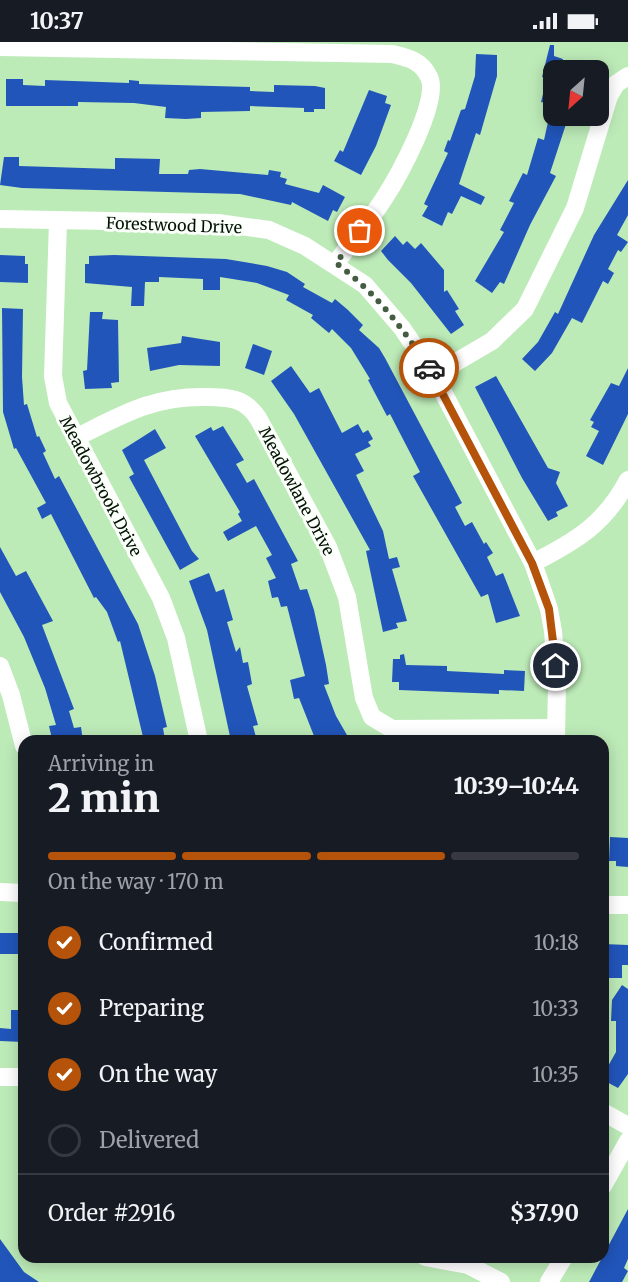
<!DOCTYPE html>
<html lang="en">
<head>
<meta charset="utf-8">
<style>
  body { margin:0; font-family:Merriweather,serif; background:#242831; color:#f1f3f6; height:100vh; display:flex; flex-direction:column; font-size:22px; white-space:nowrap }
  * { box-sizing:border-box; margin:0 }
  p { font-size:20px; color:#9ea1a6 }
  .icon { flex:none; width:33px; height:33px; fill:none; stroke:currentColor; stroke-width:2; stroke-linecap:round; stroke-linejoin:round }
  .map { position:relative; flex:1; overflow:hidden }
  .sheet { position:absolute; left:18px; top:693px; width:591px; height:528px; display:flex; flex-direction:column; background:#171b24; border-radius:18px; box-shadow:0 3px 15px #0003 }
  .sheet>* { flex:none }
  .needle { width:39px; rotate:207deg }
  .buttons { position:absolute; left:543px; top:18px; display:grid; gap:12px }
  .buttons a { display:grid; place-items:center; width:66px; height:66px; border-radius:12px; background:#171b24; box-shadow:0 3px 15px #0003; font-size:30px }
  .pin { position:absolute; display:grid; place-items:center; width:51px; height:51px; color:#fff; margin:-26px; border:3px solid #fff; border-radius:50%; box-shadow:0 2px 6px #0007 }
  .courier { position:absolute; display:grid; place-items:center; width:60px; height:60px; margin:-30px; border:4px solid #b45309; border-radius:50%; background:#fff; color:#222; box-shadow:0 2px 8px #0007 }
  .summary em { font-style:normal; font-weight:800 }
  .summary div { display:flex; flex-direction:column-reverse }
  .summary { display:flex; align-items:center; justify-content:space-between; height:102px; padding:0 30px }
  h1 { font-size:39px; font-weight:800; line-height:45px }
  .bar { display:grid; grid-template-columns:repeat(4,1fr); gap:9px 6px; align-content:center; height:72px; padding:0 30px }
  .bar i { height:8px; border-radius:4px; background:#363941 }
  .bar .on { background:#b45309 }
  .bar p { grid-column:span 4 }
  .line { display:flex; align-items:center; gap:15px; padding:0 30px; border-top:2px solid #363941 }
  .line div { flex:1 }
  ol { padding:0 30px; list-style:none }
  li { display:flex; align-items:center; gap:18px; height:66px }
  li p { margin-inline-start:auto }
  li .icon { padding:6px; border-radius:50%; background:#b45309; color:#fff; stroke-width:4 }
  li:last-child { color:#9ea1a6 }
  li i { width:33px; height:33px; border:3px solid #363941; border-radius:50% }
  .status { display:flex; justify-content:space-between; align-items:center; height:42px; padding:0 30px; background:#171b24; direction:ltr }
  .status svg { height:16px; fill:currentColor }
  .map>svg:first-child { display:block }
  .building { fill:#2155ba }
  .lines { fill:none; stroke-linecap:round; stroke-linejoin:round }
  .minor { stroke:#fff; stroke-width:18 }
  .done { stroke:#445d42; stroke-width:6; stroke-dasharray:0 10.8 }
  .route { stroke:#b45309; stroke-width:8 }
  .labels { text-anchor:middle; stroke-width:6; stroke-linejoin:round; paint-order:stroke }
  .street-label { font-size:16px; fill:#031102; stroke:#fafffa }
</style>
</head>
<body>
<div class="status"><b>10:37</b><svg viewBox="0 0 49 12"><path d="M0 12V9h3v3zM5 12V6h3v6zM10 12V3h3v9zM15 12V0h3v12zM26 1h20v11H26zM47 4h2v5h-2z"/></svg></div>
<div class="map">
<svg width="628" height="1240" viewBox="0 0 628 1240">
  <rect width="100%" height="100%" fill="#bdebb8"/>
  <!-- building -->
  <g class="building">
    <polygon points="550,3 554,3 554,14 563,17 560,28 554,28 554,63 541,60 547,36 542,35"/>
    <polygon points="476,12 497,13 497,34 480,93 476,91 459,142 485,155 481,163 461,154 452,172 448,170 442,184 422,174 428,164 424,162 448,111 444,109 448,98 450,99 461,68 465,67 475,34"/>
    <polygon points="6,37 23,37 23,43 45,44 45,38 129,41 129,38 139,39 139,42 250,45 250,49 274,50 274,43 315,44 325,46 325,67 314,67 314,70 304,70 304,66 250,64 250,69 201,70 201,76 186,77 165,76 166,65 134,61 78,60 78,64 6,64"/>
    <polygon points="369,48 387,54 385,61 391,63 376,104 361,133 334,119 340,108 343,110"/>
    <polygon points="550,71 568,76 550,131 556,134 530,183 504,242 500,240 492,251 475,239 504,190 500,188 514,161 509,159 523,131 527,133 538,96 544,98"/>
    <polygon points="4,115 19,115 19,124 115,127 115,116 160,117 159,132 188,132 189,128 200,127 268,133 269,128 281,130 280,135 287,137 285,142 319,151 323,143 345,155 337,170 333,168 328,179 292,160 291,163 240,152 22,146 0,143"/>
    <polygon points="628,138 628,173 617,193 628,200 621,210 618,208 608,227 614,231 608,242 603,239 582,281 572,276 552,311 535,329 522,317 538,300 555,270 558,272 594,193"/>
    <polygon points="395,194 403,203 407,199 415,207 421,201 444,228 444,250 447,248 459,267 455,269 464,283 451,292 411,241 388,218 381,209"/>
    <polygon points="0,213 25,214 25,222 28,222 28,241 0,240"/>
    <polygon points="114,213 226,217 267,224 287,230 305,242 303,245 332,261 335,257 348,268 363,283 359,288 379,306 385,316 462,461 455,465 465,484 472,480 484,502 486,500 493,511 487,515 496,534 503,531 520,574 496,581 488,552 481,555 413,434 420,430 390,372 387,374 368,338 370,337 351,306 332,287 329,291 311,276 313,273 286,258 289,253 257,241 220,235 220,248 203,248 203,237 159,235 159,240 145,240 144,264 131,264 132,245 85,241 85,222 89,222 89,214"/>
    <polygon points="2,266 23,267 22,335 24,363 27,362 37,395 39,394 46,409 43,411 55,437 59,434 138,582 155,634 167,685 163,686 165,698 144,699 120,599 118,600 107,570 96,555 94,556 51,472 42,477 37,466 46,461 16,406 14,407 3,370"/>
    <polygon points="90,270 103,270 102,277 118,278 119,340 111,341 112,346 85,347 83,329 87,328"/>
    <polygon points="182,294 220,300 220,324 179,323 150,329 147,306 181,301"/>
    <polygon points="253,302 272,309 264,333 245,326"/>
    <polygon points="291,324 310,351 319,346 342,391 358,382 363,391 368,388 373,397 368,400 371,404 355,412 364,429 356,433 383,489 389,517 397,515 400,525 392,527 407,579 396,581 398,586 383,590 366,509 370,508 294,372 271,339"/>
    <polygon points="628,326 628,372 603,423 586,414 599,389 591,385 594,380 590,378 611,341 619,344"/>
    <polygon points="496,334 548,426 560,430 556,441 568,464 556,470 558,474 548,479 522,436 475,345"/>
    <polygon points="223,384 244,418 236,422 247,441 254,437 298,519 291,522 300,548 307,547 314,568 326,623 329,642 324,643 336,674 347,693 337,699 316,699 299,656 294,657 290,638 305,634 287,564 281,565 278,555 272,556 268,539 276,536 266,516 272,513 256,484 228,499 223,490 242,479 238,472 240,470 195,394 211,385 213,389"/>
    <polygon points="155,387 166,406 144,418 192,509 199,517 180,528 129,435 134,432 122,408"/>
    <polygon points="0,505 16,534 26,529 53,579 42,583 74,667 69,669 74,686 81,685 83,699 53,699 52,697 49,684 56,683 45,646 24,595 0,550"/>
    <polygon points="209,531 216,550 224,547 233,578 227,580 236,610 240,605 243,621 248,620 252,642 247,644 258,683 253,684 257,699 231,699 207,588 189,539"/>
    <polygon points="404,612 406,623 447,624 447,629 504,632 504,628 525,629 524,649 499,648 499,652 399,648 399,640 392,640 393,617 400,617 400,613"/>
    <polygon points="610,795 628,796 628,825 616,824 616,819 609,819"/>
    <polygon points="0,891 21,891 20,912 0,912"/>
    <polygon points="603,902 628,903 628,923 622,923 622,936 603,936"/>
    <polygon points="622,943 628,947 628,1032 618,1046 603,1038 603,1033 616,1010 616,979 611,979 612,958"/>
    <polygon points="11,968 24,968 24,1000 0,999 0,986 11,987"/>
    <polygon points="628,1167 628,1217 624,1226 628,1229 622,1240 589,1240"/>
    <polygon points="0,1197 24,1230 39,1240 0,1240"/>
  </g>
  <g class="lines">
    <!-- minor -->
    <g class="minor">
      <path d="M0 5 392 12C408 16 421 18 429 35 441 58 397 137 383 158 369 180 351 200 336 221"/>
      <polyline points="0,177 218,181 269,188 305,204 365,243 402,286 434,333 533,521 549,567 553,589 557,641 556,699"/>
      <polyline points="58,180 53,334 58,361 161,556 176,596 199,699"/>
      <polyline points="434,333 492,299 525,267 575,166 609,54 616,42 628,34"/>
      <path d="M75 396C122 373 152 354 206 355 229 355 245 356 258 376L328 505 347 555 364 656 372 675 392 687 556 686"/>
      <path d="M533 521C576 499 605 482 628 438"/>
      <polyline points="0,624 11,653 24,704"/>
      <polyline points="0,850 24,851"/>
      <polyline points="603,863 628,863"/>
      <polyline points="0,1035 24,1035"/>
      <polyline points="603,1070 628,1084"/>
      <polyline points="603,1144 628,1099"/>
      <polyline points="425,1215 468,1223 501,1240"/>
      <polyline points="549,1240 564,1215"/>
    </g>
  </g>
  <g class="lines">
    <!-- done -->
    <path class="done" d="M360 189 336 221C377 252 401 284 429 326"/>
    <!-- route -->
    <polyline class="route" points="429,326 532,521 549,567 556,624"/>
  </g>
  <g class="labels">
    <!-- street labels -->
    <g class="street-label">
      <text transform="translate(174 183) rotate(2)" y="6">Forestwood Drive</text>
      <text transform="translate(101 444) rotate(62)" y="6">Meadowbrook Drive</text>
      <text transform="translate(297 449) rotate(62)" y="6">Meadowlane Drive</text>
    </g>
  </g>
</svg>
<div class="buttons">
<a><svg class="needle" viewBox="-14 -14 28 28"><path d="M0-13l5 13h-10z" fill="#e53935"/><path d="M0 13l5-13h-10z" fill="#9ea1a6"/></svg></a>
</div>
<div class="pin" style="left:360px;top:189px;background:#ea580c"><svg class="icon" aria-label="bag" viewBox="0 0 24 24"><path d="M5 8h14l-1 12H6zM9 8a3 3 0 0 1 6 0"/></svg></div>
<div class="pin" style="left:556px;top:624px;background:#1f2937"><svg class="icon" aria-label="home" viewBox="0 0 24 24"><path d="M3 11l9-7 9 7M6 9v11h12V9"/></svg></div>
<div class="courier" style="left:429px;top:326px"><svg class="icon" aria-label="car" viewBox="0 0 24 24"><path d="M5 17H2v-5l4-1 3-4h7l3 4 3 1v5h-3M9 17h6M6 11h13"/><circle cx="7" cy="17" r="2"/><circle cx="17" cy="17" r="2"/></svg></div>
<section class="sheet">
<div class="summary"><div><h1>2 min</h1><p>Arriving in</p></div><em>10:39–10:44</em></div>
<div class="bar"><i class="on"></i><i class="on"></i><i class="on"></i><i></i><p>On the way · 170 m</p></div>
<ol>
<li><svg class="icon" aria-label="check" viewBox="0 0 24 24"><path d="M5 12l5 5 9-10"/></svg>Confirmed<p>10:18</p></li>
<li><svg class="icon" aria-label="check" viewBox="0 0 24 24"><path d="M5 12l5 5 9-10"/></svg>Preparing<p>10:33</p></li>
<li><svg class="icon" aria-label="check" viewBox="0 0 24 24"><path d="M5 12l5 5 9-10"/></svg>On the way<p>10:35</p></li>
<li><i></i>Delivered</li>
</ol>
<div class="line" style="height:78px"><div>Order #2916</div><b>$37.90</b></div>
</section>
</div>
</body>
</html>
